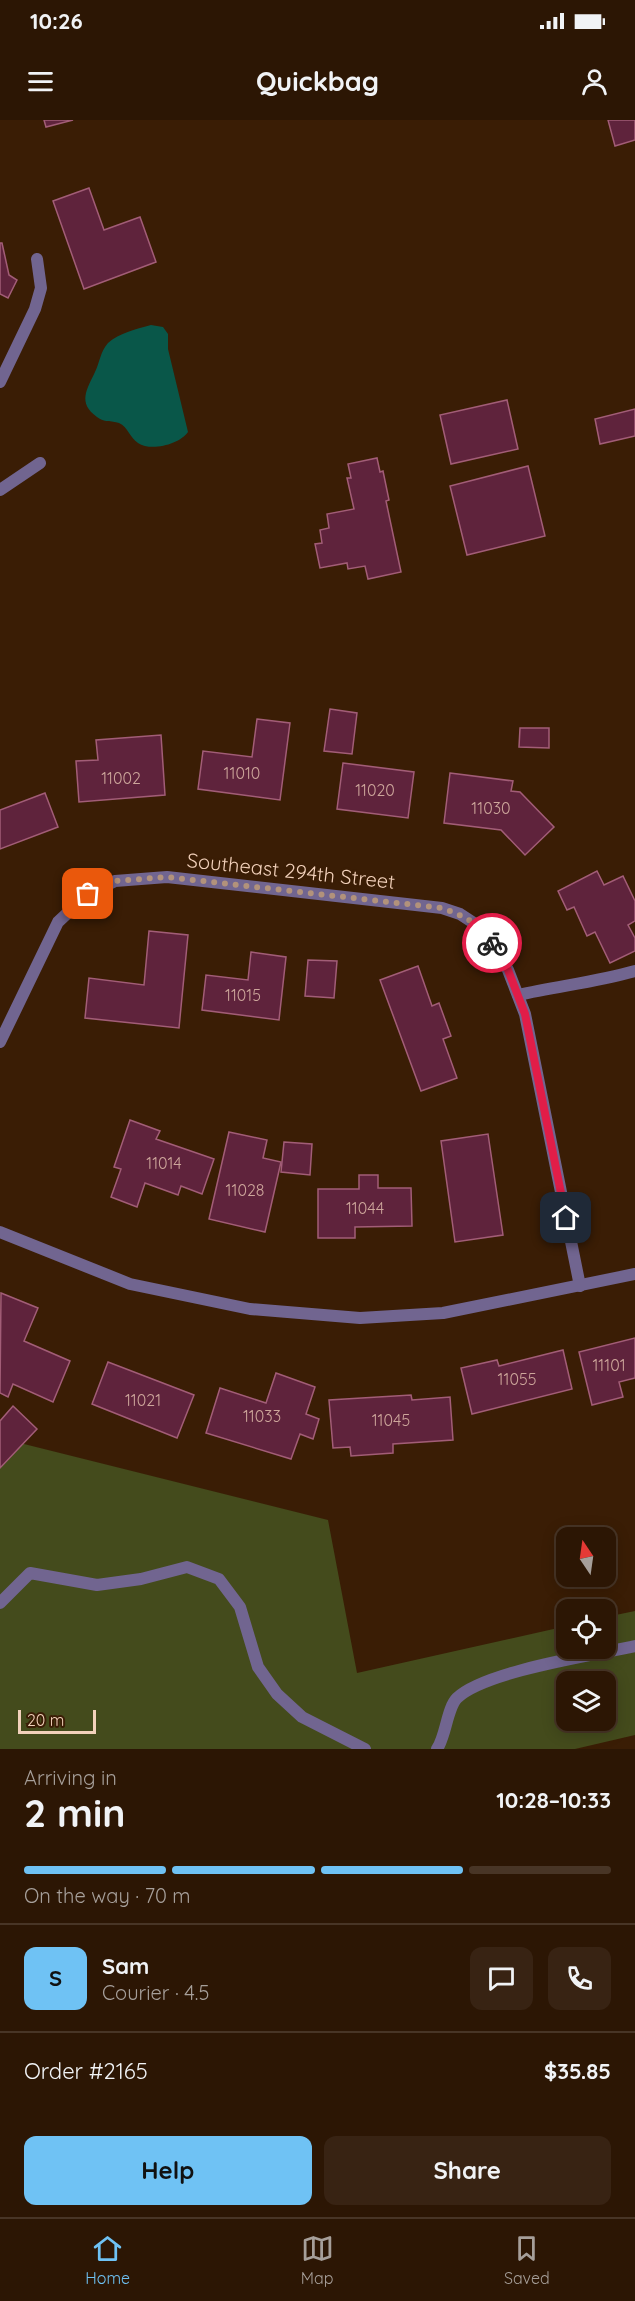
<!DOCTYPE html>
<html lang="en">
<head>
<meta charset="utf-8">
<style>
  body { margin:0; font-family:Quicksand,sans-serif; background:#382313; color:#f1f3f6; height:100vh; display:flex; flex-direction:column; font-size:22px; white-space:nowrap }
  * { box-sizing:border-box; margin:0 }
  p { font-size:20px; color:#a69f9a }
  .icon { flex:none; width:33px; height:33px; fill:none; stroke:currentColor; stroke-width:2; stroke-linecap:round; stroke-linejoin:round }
  .map { position:relative; height:1629px; overflow:hidden }
  .side { display:flex; flex-direction:column; background:#2c1604; flex:1 }
  .side>* { flex:none }
  .needle { width:39px; rotate:347deg }
  .buttons { position:absolute; left:556px; top:1407px; display:grid; gap:12px }
  .buttons a { display:grid; place-items:center; width:60px; height:60px; border-radius:12px; background:#2c1604; box-shadow:0 3px 15px #0003,0 0 0 2px #483526; font-size:30px }
  .scale { position:absolute; left:18px; bottom:15px; width:78px; box-sizing:border-box; padding-left:6px; border:3px solid #f2d1bb; border-top:0; font-size:16px; line-height:21px; white-space:nowrap; color:#f2d1bb; -webkit-text-stroke:4px #3a1d05; paint-order:stroke }
  .pin { position:absolute; display:grid; place-items:center; width:51px; height:51px; color:#fff; margin:-26px; border-radius:12px; box-shadow:0 3px 9px #0006 }
  .courier { position:absolute; display:grid; place-items:center; width:60px; height:60px; margin:-30px; border:4px solid #e11d48; border-radius:50%; background:#fff; color:#222; box-shadow:0 2px 8px #0007 }
  .overview em { font-style:normal; font-weight:800 }
  .overview div { display:flex; flex-direction:column-reverse }
  .overview { display:flex; align-items:center; justify-content:space-between; height:102px; padding:0 24px }
  h1 { font-size:39px; font-weight:800; line-height:45px }
  .bar { display:grid; grid-template-columns:repeat(4,1fr); gap:9px 6px; align-content:center; height:72px; padding:0 24px }
  .bar i { height:8px; border-radius:4px; background:#483526 }
  .bar .current { background:#6fc2f4 }
  .bar p { grid-column:span 4 }
  .line { display:flex; align-items:center; gap:15px; padding:0 24px; border-top:2px solid #483526 }
  .line div { flex:1 }
  .round { display:grid; place-items:center; flex:none; width:63px; height:63px; border-radius:12px; background:#382313 }
  .cta { display:flex; gap:12px; margin-top:auto; padding:12px 24px }
  .cta a { flex:1; height:69px; border-radius:12px; background:#6fc2f4; color:#111; font-size:24px; font-weight:800; line-height:69px; text-align:center }
  .cta a+a { background:#382313; color:#f1f3f6 }
  .status { display:flex; justify-content:space-between; align-items:center; height:42px; padding:0 30px; background:#2c1604; direction:ltr }
  .status svg { height:16px; fill:currentColor }
  header { display:flex; justify-content:space-between; align-items:center; height:78px; padding:0 24px; background:#2c1604; font-size:27px; font-weight:800 }
  .dock { display:flex; justify-content:space-around; align-items:center; height:84px; border-top:2px solid #483526; background:#2c1604; font-size:16px; color:#a69f9a }
  .dock a { display:grid; justify-items:center; gap:3px }
  .dock .current { color:#6fc2f4 }
  .map>svg:first-child { display:block }
  .grass { fill:#444b1c; fill-rule:evenodd }
  .water { fill:#095749 }
  .building { fill:#5f233c; stroke:#a25d77; stroke-width:1.5 }
  .lines { fill:none; stroke-linecap:round; stroke-linejoin:round }
  .lane { stroke:#716590; stroke-width:12 }
  .street { stroke:#716590; stroke-width:12 }
  .done { stroke:#b2927b; stroke-width:6; stroke-dasharray:0 10.8 }
  .route { stroke:#e11d48; stroke-width:8 }
  .labels { text-anchor:middle; stroke-width:4.5; stroke-linejoin:round; paint-order:stroke }
  .number-label { font-size:16px; fill:#cda69b }
  .street-label { font-size:20px; fill:#f2d1bb; stroke:#3a1d05 }
</style>
</head>
<body>
<div class="status"><b>10:26</b><svg viewBox="0 0 49 12"><path d="M0 12V9h3v3zM5 12V6h3v6zM10 12V3h3v9zM15 12V0h3v12zM26 1h20v11H26zM47 4h2v5h-2z"/></svg></div>
<header><svg class="icon" aria-label="menu" viewBox="0 0 24 24"><path d="M4 6h16M4 12h16M4 18h16"/></svg>Quickbag<svg class="icon" aria-label="person" viewBox="0 0 24 24"><circle cx="12" cy="8" r="4"/><path d="M4 21q1-7 8-7t8 7"/></svg></header>
<div class="map">
<svg width="635" height="1629" viewBox="0 0 635 1629">
  <rect width="100%" height="100%" fill="#3a1d05"/>
  <!-- grass -->
  <path class="grass" d="M0 1318 328 1400 357 1553 567 1506V1528H606V1497L635 1491V1615L575 1629H0ZM567 1562H606V1600H567Z"/>
  <!-- water -->
  <path class="water" d="M151 205 163 207 168 214V229L188 312C180 324 151 332 138 323 130 318 128 307 119 303 111 300 104 303 97 297 77 283 87 269 95 252 100 242 100 232 108 223 119 213 137 209 151 205Z"/>
  <!-- building -->
  <g class="building">
    <polygon points="44,0 73,0 46,7"/>
    <polygon points="608,0 635,0 635,20 615,26"/>
    <polygon points="89,68 104,110 140,97 156,142 84,169 53,81"/>
    <polygon points="0,123 2,123 9,155 17,160 8,178 0,174"/>
    <polygon points="507,280 518,329 451,344 440,295"/>
    <polygon points="635,289 635,316 600,324 595,299"/>
    <polygon points="377,338 380,352 383,351 389,380 386,381 401,452 368,459 365,446 348,449 347,443 320,448 315,424 322,423 320,410 329,408 327,394 354,389 347,358 351,358 348,344"/>
    <polygon points="528,346 545,416 467,435 450,366"/>
    <polygon points="330,589 357,593 352,634 324,631"/>
    <polygon points="257,599 290,603 280,680 198,669 203,631 252,637"/>
    <polygon points="520,608 549,608 549,628 519,627"/>
    <polygon points="161,615 165,675 79,682 76,641 98,640 96,620"/>
    <polygon points="343,643 414,652 408,698 337,689"/>
    <polygon points="450,653 513,661 511,671 520,672 554,707 525,735 501,710 444,703"/>
    <polygon points="45,673 58,707 0,729 0,690"/>
    <polygon points="597,751 604,765 623,756 635,781 635,801 628,805 635,818 635,831 610,843 595,812 587,816 574,787 567,790 558,771"/>
    <polygon points="149,811 188,815 179,908 85,898 89,858 144,865"/>
    <polygon points="251,832 286,837 279,900 202,890 206,855 248,860"/>
    <polygon points="308,840 337,841 334,878 305,876"/>
    <polygon points="418,846 432,886 439,883 451,916 443,919 457,958 421,971 380,860"/>
    <polygon points="130,1000 160,1011 156,1019 214,1039 202,1074 181,1066 178,1075 145,1063 137,1087 111,1077 121,1049 114,1047"/>
    <polygon points="229,1012 267,1020 263,1038 281,1042 265,1112 209,1099"/>
    <polygon points="488,1014 503,1115 455,1122 441,1021"/>
    <polygon points="284,1022 312,1024 310,1055 281,1052"/>
    <polygon points="359,1055 378,1055 378,1068 411,1068 412,1106 355,1107 355,1118 318,1118 318,1069 359,1069"/>
    <polygon points="1,1173 38,1188 24,1221 70,1241 53,1282 13,1264 8,1277 0,1273"/>
    <polygon points="635,1218 635,1258 619,1262 623,1277 592,1285 579,1232"/>
    <polygon points="563,1230 572,1269 472,1294 461,1248 497,1240 499,1246"/>
    <polygon points="108,1242 194,1275 177,1318 92,1284"/>
    <polygon points="276,1253 315,1267 306,1294 319,1299 313,1319 300,1314 291,1339 206,1313 220,1268 266,1283"/>
    <polygon points="411,1275 412,1280 450,1277 453,1320 393,1324 393,1333 351,1336 350,1327 333,1328 329,1280"/>
    <polygon points="13,1286 37,1309 0,1348 0,1301"/>
  </g>
  <g class="lines">
    <!-- lane -->
    <g class="lane">
      <polyline points="0,262 35,189 41,168 37,139"/>
      <path d="M518 875C557 866 597 862 635 851"/>
      <polyline points="0,1483 30,1453 97,1465 141,1459 187,1447 219,1459 240,1487 258,1547 277,1574 302,1597 365,1629"/>
      <path d="M437 1629C446 1616 447 1588 457 1578 485 1551 594 1535 635 1526"/>
    </g>
    <!-- street -->
    <g class="street">
      <polyline points="0,370 40,343"/>
      <polyline points="0,922 58,802 88,774 115,761 167,757 442,788 460,794 486,811 508,850 525,894 580,1166"/>
      <polyline points="0,1112 130,1164 250,1189 360,1198 443,1193 635,1154"/>
    </g>
  </g>
  <g class="lines">
    <!-- done -->
    <path class="done" d="M88 774 115 761 167 757 442 788C462 795 481 804 492 823"/>
    <!-- route -->
    <polyline class="route" points="492,823 508,850 525,894 566,1098"/>
  </g>
  <g class="labels">
    <!-- number labels -->
    <g class="number-label">
      <text x="242" y="659">11010</text>
      <text x="121" y="664">11002</text>
      <text x="375" y="676">11020</text>
      <text x="491" y="694">11030</text>
      <text x="243" y="881">11015</text>
      <text x="164" y="1049">11014</text>
      <text x="245" y="1076">11028</text>
      <text x="365" y="1094">11044</text>
      <text x="609" y="1251">11101</text>
      <text x="517" y="1265">11055</text>
      <text x="143" y="1286">11021</text>
      <text x="262" y="1302">11033</text>
      <text x="391" y="1306">11045</text>
    </g>
    <!-- street labels -->
    <g class="street-label">
      <text transform="translate(291 751) rotate(6)" y="7">Southeast 294th Street</text>
    </g>
  </g>
</svg>
<div class="buttons">
<a><svg class="needle" viewBox="-14 -14 28 28"><path d="M0-13l5 13h-10z" fill="#e53935"/><path d="M0 13l5-13h-10z" fill="#a69f9a"/></svg></a>
<a><svg class="icon" aria-label="locate" viewBox="0 0 24 24"><circle cx="12" cy="12" r="6"/><path d="M12 2v4M12 18v4M2 12h4M18 12h4"/></svg></a>
<a><svg class="icon" aria-label="layers" viewBox="0 0 24 24"><path d="M12 4l9 5-9 5-9-5zM3 14l9 5 9-5"/></svg></a>
</div>
<div class="scale">20 m</div>
<div class="pin" style="left:88px;top:774px;background:#ea580c"><svg class="icon" aria-label="bag" viewBox="0 0 24 24"><path d="M5 8h14l-1 12H6zM9 8a3 3 0 0 1 6 0"/></svg></div>
<div class="pin" style="left:566px;top:1098px;background:#1f2937"><svg class="icon" aria-label="home" viewBox="0 0 24 24"><path d="M3 11l9-7 9 7M6 9v11h12V9"/></svg></div>
<div class="courier" style="left:492px;top:823px"><svg class="icon" aria-label="bike" viewBox="0 0 24 24"><circle cx="6" cy="16" r="4"/><circle cx="18" cy="16" r="4"/><path d="M6 16l4-8h5l3 8M10 8l3 8H6M13 5h3"/></svg></div>
</div>
<section class="side">
<div class="overview"><div><h1>2 min</h1><p>Arriving in</p></div><em>10:28–10:33</em></div>
<div class="bar"><i class="current"></i><i class="current"></i><i class="current"></i><i></i><p>On the way · 70 m</p></div>
<div class="line" style="height:108px"><b class="round" style="background:#6fc2f4;color:#111">S</b><div><b>Sam</b><p>Courier · 4.5</p></div><a class="round"><svg class="icon" aria-label="chat" viewBox="0 0 24 24"><path d="M4 5h16v11H9l-5 4z"/></svg></a><a class="round"><svg class="icon" aria-label="phone" viewBox="0 0 24 24"><path d="M5 4h4l2 5-3 2q2 4 5 5l2-3 5 2v4C11 20 4 13 5 4z"/></svg></a></div>
<div class="line" style="height:78px"><div>Order #2165</div><b>$35.85</b></div>
<div class="cta"><a>Help</a><a>Share</a></div>
</section>
<nav class="dock">
<a class="current"><svg class="icon" aria-label="home" viewBox="0 0 24 24"><path d="M3 11l9-7 9 7M6 9v11h12V9"/></svg>Home</a>
<a><svg class="icon" aria-label="map" viewBox="0 0 24 24"><path d="M3 6l6-2 6 2 6-2v14l-6 2-6-2-6 2zM9 4v14M15 6v14"/></svg>Map</a>
<a><svg class="icon" aria-label="saved" viewBox="0 0 24 24"><path d="M7 4h10v16l-5-4-5 4z"/></svg>Saved</a>
</nav>
</body>
</html>
